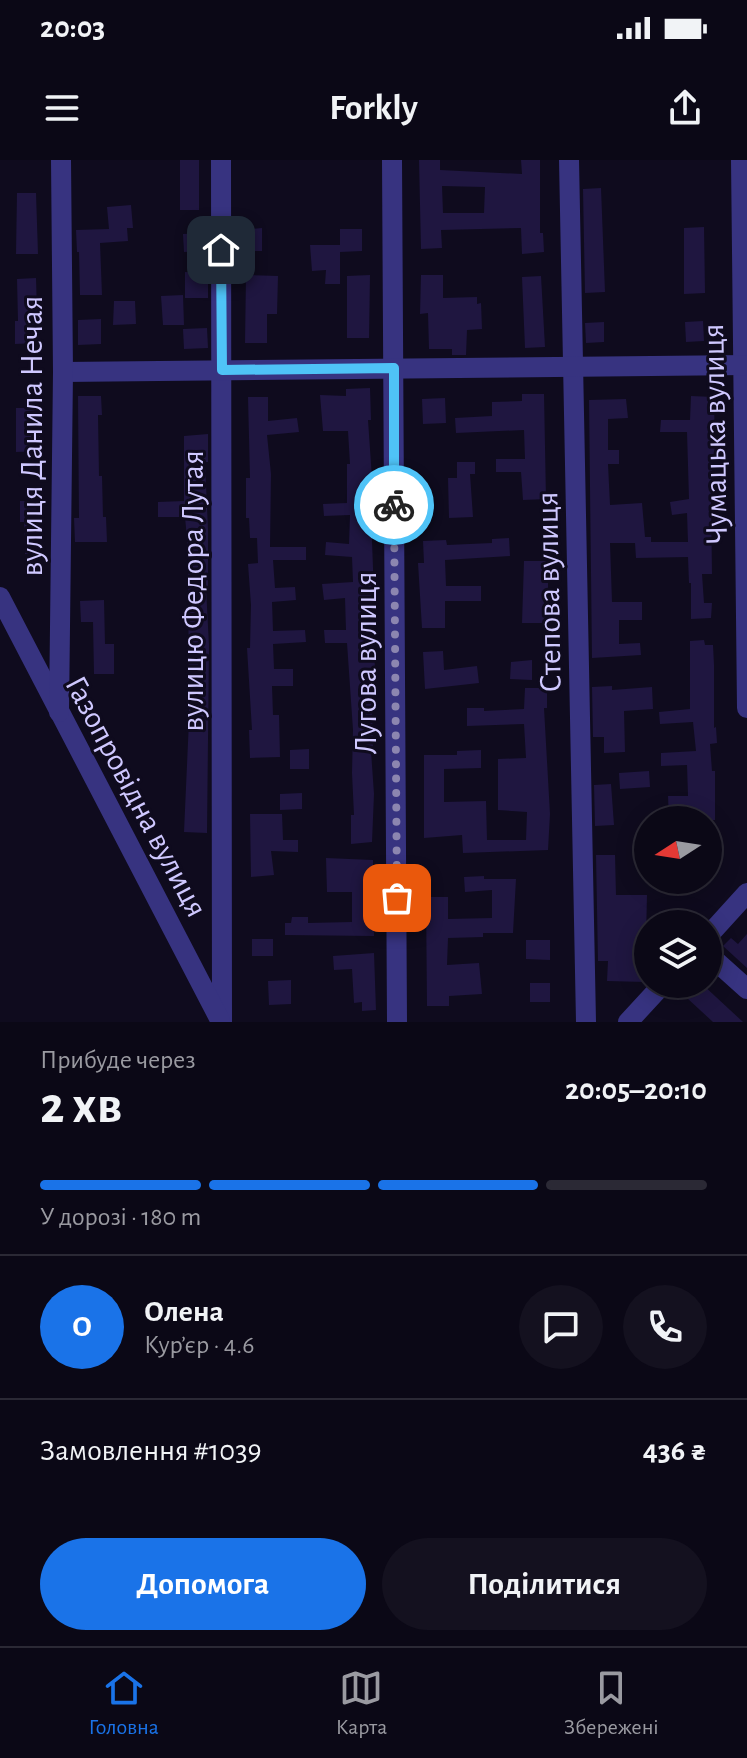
<!DOCTYPE html>
<html lang="uk">
<head>
<meta charset="utf-8">
<style>
  body { margin:0; font-family:"Alegreya Sans",sans-serif; background:#14111f; color:#f1f3f6; height:100vh; display:flex; flex-direction:column; font-size:30px; white-space:nowrap }
  * { box-sizing:border-box; margin:0 }
  p { font-size:26px; color:#9a9aa1 }
  .icon { flex:none; width:44px; height:44px; fill:none; stroke:currentColor; stroke-width:2; stroke-linecap:round; stroke-linejoin:round }
  .map { position:relative; height:862px; overflow:hidden }
  .panel { display:flex; flex-direction:column; background:#0b0816; flex:1 }
  .panel>* { flex:none }
  .needle { width:52px; rotate:258deg }
  .controls { position:absolute; left:634px; top:646px; display:grid; gap:16px }
  .controls a { display:grid; place-items:center; width:88px; height:88px; border-radius:50%; background:#0b0816; box-shadow:0 4px 20px #0003,0 0 0 2px #2b2935; font-size:40px }
  .pin { position:absolute; display:grid; place-items:center; width:68px; height:68px; color:#fff; margin:-34px; border-radius:16px; box-shadow:0 4px 12px #0006 }
  .courier { position:absolute; display:grid; place-items:center; width:80px; height:80px; margin:-40px; border:6px solid #4fc3f7; border-radius:50%; background:#fff; color:#222; box-shadow:0 2px 10px #0007 }
  .head em { font-style:normal; font-weight:600 }
  .head div { display:flex; flex-direction:column-reverse }
  .head { display:flex; align-items:center; justify-content:space-between; height:136px; padding:0 40px }
  h1 { font-size:52px; font-weight:600; line-height:60px }
  .bar { display:grid; grid-template-columns:repeat(4,1fr); gap:12px 8px; align-content:center; height:96px; padding:0 40px }
  .bar i { height:10px; border-radius:6px; background:#2b2935 }
  .bar .active { background:#1a73e8 }
  .bar p { grid-column:span 4 }
  .line { display:flex; align-items:center; gap:20px; padding:0 40px; border-top:2px solid #2b2935 }
  .line div { flex:1 }
  .round { display:grid; place-items:center; flex:none; width:84px; height:84px; border-radius:42px; background:#14111f }
  .action { display:flex; gap:16px; margin-top:auto; padding:16px 40px }
  .action a { flex:1; height:92px; border-radius:48px; background:#1a73e8; color:#fff; font-size:32px; font-weight:600; line-height:92px; text-align:center }
  .action a+a { background:#14111f; color:#f1f3f6 }
  .status { display:flex; justify-content:space-between; align-items:center; height:56px; padding:0 40px; background:#0b0816; direction:ltr }
  .status svg { height:22px; fill:currentColor }
  header { display:flex; justify-content:space-between; align-items:center; height:104px; padding:0 40px; background:#0b0816; font-size:36px; font-weight:600 }
  .dock { display:flex; justify-content:space-around; align-items:center; height:112px; border-top:2px solid #2b2935; background:#0b0816; font-size:22px; color:#9a9aa1 }
  .dock a { display:grid; justify-items:center; gap:4px }
  .dock .active { color:#1a73e8 }
  .map>svg:first-child { display:block }
  .building { fill:#1f1640; fill-rule:evenodd }
  .lines { fill:none; stroke-linecap:round; stroke-linejoin:round }
  .minor { stroke:#373380; stroke-width:20 }
  .done { stroke:#8c86b0; stroke-width:8; stroke-dasharray:0 14.4 }
  .route { stroke:#4fc3f7; stroke-width:10 }
  .labels { text-anchor:middle; stroke-width:6; stroke-linejoin:round; paint-order:stroke }
  .street-label { font-size:32px; fill:#cfc8ff; stroke:#0f0b1e }
</style>
</head>
<body>
<div class="status"><b>20:03</b><svg viewBox="0 0 49 12"><path d="M0 12V9h3v3zM5 12V6h3v6zM10 12V3h3v9zM15 12V0h3v12zM26 1h20v11H26zM47 4h2v5h-2z"/></svg></div>
<header><svg class="icon" aria-label="menu" viewBox="0 0 24 24"><path d="M4 6h16M4 12h16M4 18h16"/></svg>Forkly<svg class="icon" aria-label="share" viewBox="0 0 24 24"><path d="M12 15V3M7 8l5-5 5 5M5 13v7h14v-7"/></svg></header>
<div class="map">
<svg width="747" height="862" viewBox="0 0 747 862">
  <rect width="100%" height="100%" fill="#0f0b1e"/>
  <!-- building -->
  <g class="building">
    <rect x="180" y="0" width="19" height="50"/>
    <path d="M419 0H440V10L522 14 521 0H540V73H543L544 92 522 94 521 68 441 70 442 88 421 89ZM442 26 485 27 484 53H443Z"/>
    <polygon points="601,28 605,132 585,133 583,29"/>
    <polygon points="17,33 36,33 38,94 16,94"/>
    <polygon points="131,45 133,68 127,68 128,81 100,83 102,135 80,135 79,92 77,92 76,70 109,69 107,47"/>
    <polygon points="704,67 705,133 684,134 684,68"/>
    <polygon points="262,68 262,91 240,91 240,70"/>
    <polygon points="340,69 362,69 362,91 340,92 340,124 325,124 326,110 312,111 310,85 340,85"/>
    <polygon points="206,73 207,91 184,92 183,74"/>
    <polygon points="185,112 208,113 208,138 185,138"/>
    <polygon points="246,115 278,116 277,154 267,154 267,183 245,183"/>
    <polygon points="370,115 369,178 347,178 347,116"/>
    <polygon points="421,115 443,115 443,138 477,137 477,144 481,143 482,169 467,170 466,195 452,195 452,189 429,189 428,153 420,154"/>
    <polygon points="541,116 545,187 525,188 522,117"/>
    <polygon points="36,118 38,183 15,184 15,161 18,161 17,119"/>
    <polygon points="183,135 184,165 163,165 161,136"/>
    <polygon points="114,141 135,141 136,164 113,165"/>
    <polygon points="101,159 101,184 78,185 78,160"/>
    <polygon points="703,161 704,181 686,182 685,162"/>
    <polygon points="604,162 604,182 586,183 585,163"/>
    <polygon points="207,168 208,188 184,189 183,169"/>
    <polygon points="370,228 371,260 368,260 372,318 374,318 372,381 375,462 372,462 375,508 372,508 374,548 372,548 373,591 371,591 374,634 372,682 351,684 351,655 354,655 352,613 353,570 347,483 325,483 324,470 346,470 345,438 324,440 322,424 353,422 352,397 325,395 326,382 349,384 350,355 324,356 323,344 347,343 347,304 350,304 348,271 323,271 320,235 346,236 346,229"/>
    <polygon points="522,234 544,234 546,339 523,340 521,312 496,312 496,299 525,299 524,270 456,273 455,258 492,256 492,242 522,241"/>
    <polygon points="78,236 101,236 102,255 98,255 99,316 102,316 103,357 106,357 107,382 75,382 74,358 79,358"/>
    <polygon points="691,236 714,237 715,296 712,296 713,338 711,338 712,414 702,414 704,443 712,443 711,458 691,459 691,423 689,423 688,397 636,398 635,383 610,383 612,442 642,442 642,460 619,460 619,484 640,483 641,495 592,498 589,240 626,239 628,258 608,259 608,290 619,290 619,304 608,304 610,345 642,343 645,377 651,377 651,382 688,382 687,353 672,355 670,342 689,339 687,272 660,272 661,260 690,260"/>
    <polygon points="248,237 268,237 268,261 297,258 299,272 267,275 271,314 270,387 306,387 306,400 273,400 275,428 295,427 296,440 272,442 273,471 305,470 306,482 273,484 274,509 293,509 293,526 272,526 273,555 279,555 280,597 250,598 249,570 252,570 247,488 250,488 251,445 248,404 258,403 257,378 250,378 249,358 246,358 246,318 250,318"/>
    <polygon points="445,238 446,263 423,264 422,239"/>
    <polygon points="16,248 39,248 40,291 16,292"/>
    <polygon points="208,274 208,302 205,302 208,369 208,427 206,427 209,486 207,673 184,672 189,560 188,389 185,357 158,357 158,342 184,341 184,276"/>
    <polygon points="457,302 475,302 475,314 470,314 473,357 449,358 448,318 457,318"/>
    <polygon points="20,341 36,341 37,373 41,373 42,394 25,394 24,362 20,362"/>
    <polygon points="509,378 510,396 445,400 446,426 481,426 481,441 445,441 445,468 422,468 418,403 424,403 423,381 446,380 447,385 492,383 492,379"/>
    <polygon points="524,401 548,401 548,463 522,463"/>
    <polygon points="104,440 105,484 114,484 114,514 94,514 93,462 81,462 80,441"/>
    <polygon points="704,480 705,485 713,485 714,505 714,568 716,567 717,583 710,584 712,611 715,611 715,660 669,660 668,636 688,636 687,605 661,606 661,593 696,591 693,562 660,564 659,552 690,549 690,481"/>
    <polygon points="443,491 444,510 477,506 479,523 425,529 423,492"/>
    <polygon points="532,500 532,520 510,519 511,502"/>
    <polygon points="612,526 612,530 652,527 653,549 624,551 625,592 604,593 604,577 593,577 592,527"/>
    <polygon points="525,528 547,528 547,548 544,548 550,654 548,690 463,693 462,675 424,678 424,595 457,595 457,591 481,590 481,608 444,609 444,642 486,641 487,680 526,680 527,652 498,650 498,599 526,598 524,564 467,566 467,548 484,548 484,551 524,549"/>
    <polygon points="309,589 309,609 290,609 290,590"/>
    <polygon points="649,611 650,627 620,629 619,613"/>
    <polygon points="611,624 614,665 595,666 594,625"/>
    <polygon points="302,633 302,649 280,650 280,634"/>
    <polygon points="250,654 282,654 283,680 298,680 298,692 271,691 274,715 251,717"/>
    <polygon points="596,695 615,695 616,735 647,735 645,822 607,821 608,801 598,801"/>
    <polygon points="326,698 373,700 374,776 285,775 285,763 291,763 292,757 308,757 308,763 352,762 352,732 327,732"/>
    <polygon points="484,716 484,719 516,719 513,773 483,773 483,777 448,778 447,805 479,803 482,834 449,836 449,846 427,846 426,737 448,737 448,759 492,758 492,730 465,732 464,717"/>
    <polygon points="747,774 747,808 723,786 731,778 738,784"/>
    <rect x="252" y="779" width="21" height="17"/>
    <polygon points="526,780 550,780 550,800 526,799"/>
    <polygon points="374,793 376,850 362,851 362,842 354,843 352,809 334,810 333,796"/>
    <polygon points="291,820 291,844 269,845 268,821"/>
    <rect x="530" y="823" width="20" height="19"/>
    <polygon points="700,824 702,824 743,862 713,862 687,838"/>
  </g>
  <g class="lines">
    <!-- minor -->
    <g class="minor">
      <polyline points="221,0 222,862"/>
      <polyline points="392,0 397,862"/>
      <polyline points="569,0 586,862"/>
      <polyline points="741,0 747,548"/>
      <polyline points="63,212 747,205"/>
      <polyline points="0,437 220,860"/>
      <polyline points="59,552 63,212 61,0"/>
      <polyline points="708,776 747,733"/>
      <polyline points="708,794 747,829"/>
      <polyline points="628,862 663,824"/>
    </g>
  </g>
  <g class="lines">
    <!-- done -->
    <polyline class="done" points="394,345 397,738"/>
    <!-- route -->
    <polyline class="route" points="221,90 222,210 394,208 394,345"/>
  </g>
  <g class="labels">
    <!-- street labels -->
    <g class="street-label">
      <text transform="translate(714 274) rotate(-91)" y="11">Чумацька вулиця</text>
      <text transform="translate(31 276) rotate(-90)" y="11">вулиця Данила Нечая</text>
      <text transform="translate(192 431) rotate(-90)" y="11">вулицю Федора Лутая</text>
      <text transform="translate(548 432) rotate(-91)" y="11">Степова вулиця</text>
      <text transform="translate(365 503) rotate(-90)" y="11">Лугова вулиця</text>
      <text transform="translate(137 636) rotate(62)" y="11">Газопровідна вулиця</text>
    </g>
  </g>
</svg>
<div class="controls">
<a><svg class="needle" viewBox="-14 -14 28 28"><path d="M0-13l5 13h-10z" fill="#e53935"/><path d="M0 13l5-13h-10z" fill="#9a9aa1"/></svg></a>
<a><svg class="icon" aria-label="layers" viewBox="0 0 24 24"><path d="M12 4l9 5-9 5-9-5zM3 14l9 5 9-5"/></svg></a>
</div>
<div class="pin" style="left:397px;top:738px;background:#ea580c"><svg class="icon" aria-label="bag" viewBox="0 0 24 24"><path d="M5 8h14l-1 12H6zM9 8a3 3 0 0 1 6 0"/></svg></div>
<div class="pin" style="left:221px;top:90px;background:#1f2937"><svg class="icon" aria-label="home" viewBox="0 0 24 24"><path d="M3 11l9-7 9 7M6 9v11h12V9"/></svg></div>
<div class="courier" style="left:394px;top:345px"><svg class="icon" aria-label="bike" viewBox="0 0 24 24"><circle cx="6" cy="16" r="4"/><circle cx="18" cy="16" r="4"/><path d="M6 16l4-8h5l3 8M10 8l3 8H6M13 5h3"/></svg></div>
</div>
<section class="panel">
<div class="head"><div><h1>2 хв</h1><p>Прибуде через</p></div><em>20:05–20:10</em></div>
<div class="bar"><i class="active"></i><i class="active"></i><i class="active"></i><i></i><p>У дорозі · 180 m</p></div>
<div class="line" style="height:144px"><b class="round" style="background:#1a73e8;color:#fff">О</b><div><b>Олена</b><p>Кур’єр · 4.6</p></div><a class="round"><svg class="icon" aria-label="chat" viewBox="0 0 24 24"><path d="M4 5h16v11H9l-5 4z"/></svg></a><a class="round"><svg class="icon" aria-label="phone" viewBox="0 0 24 24"><path d="M5 4h4l2 5-3 2q2 4 5 5l2-3 5 2v4C11 20 4 13 5 4z"/></svg></a></div>
<div class="line" style="height:104px"><div>Замовлення #1039</div><b>436 ₴</b></div>
<div class="action"><a>Допомога</a><a>Поділитися</a></div>
</section>
<nav class="dock">
<a class="active"><svg class="icon" aria-label="home" viewBox="0 0 24 24"><path d="M3 11l9-7 9 7M6 9v11h12V9"/></svg>Головна</a>
<a><svg class="icon" aria-label="map" viewBox="0 0 24 24"><path d="M3 6l6-2 6 2 6-2v14l-6 2-6-2-6 2zM9 4v14M15 6v14"/></svg>Карта</a>
<a><svg class="icon" aria-label="saved" viewBox="0 0 24 24"><path d="M7 4h10v16l-5-4-5 4z"/></svg>Збережені</a>
</nav>
</body>
</html>
